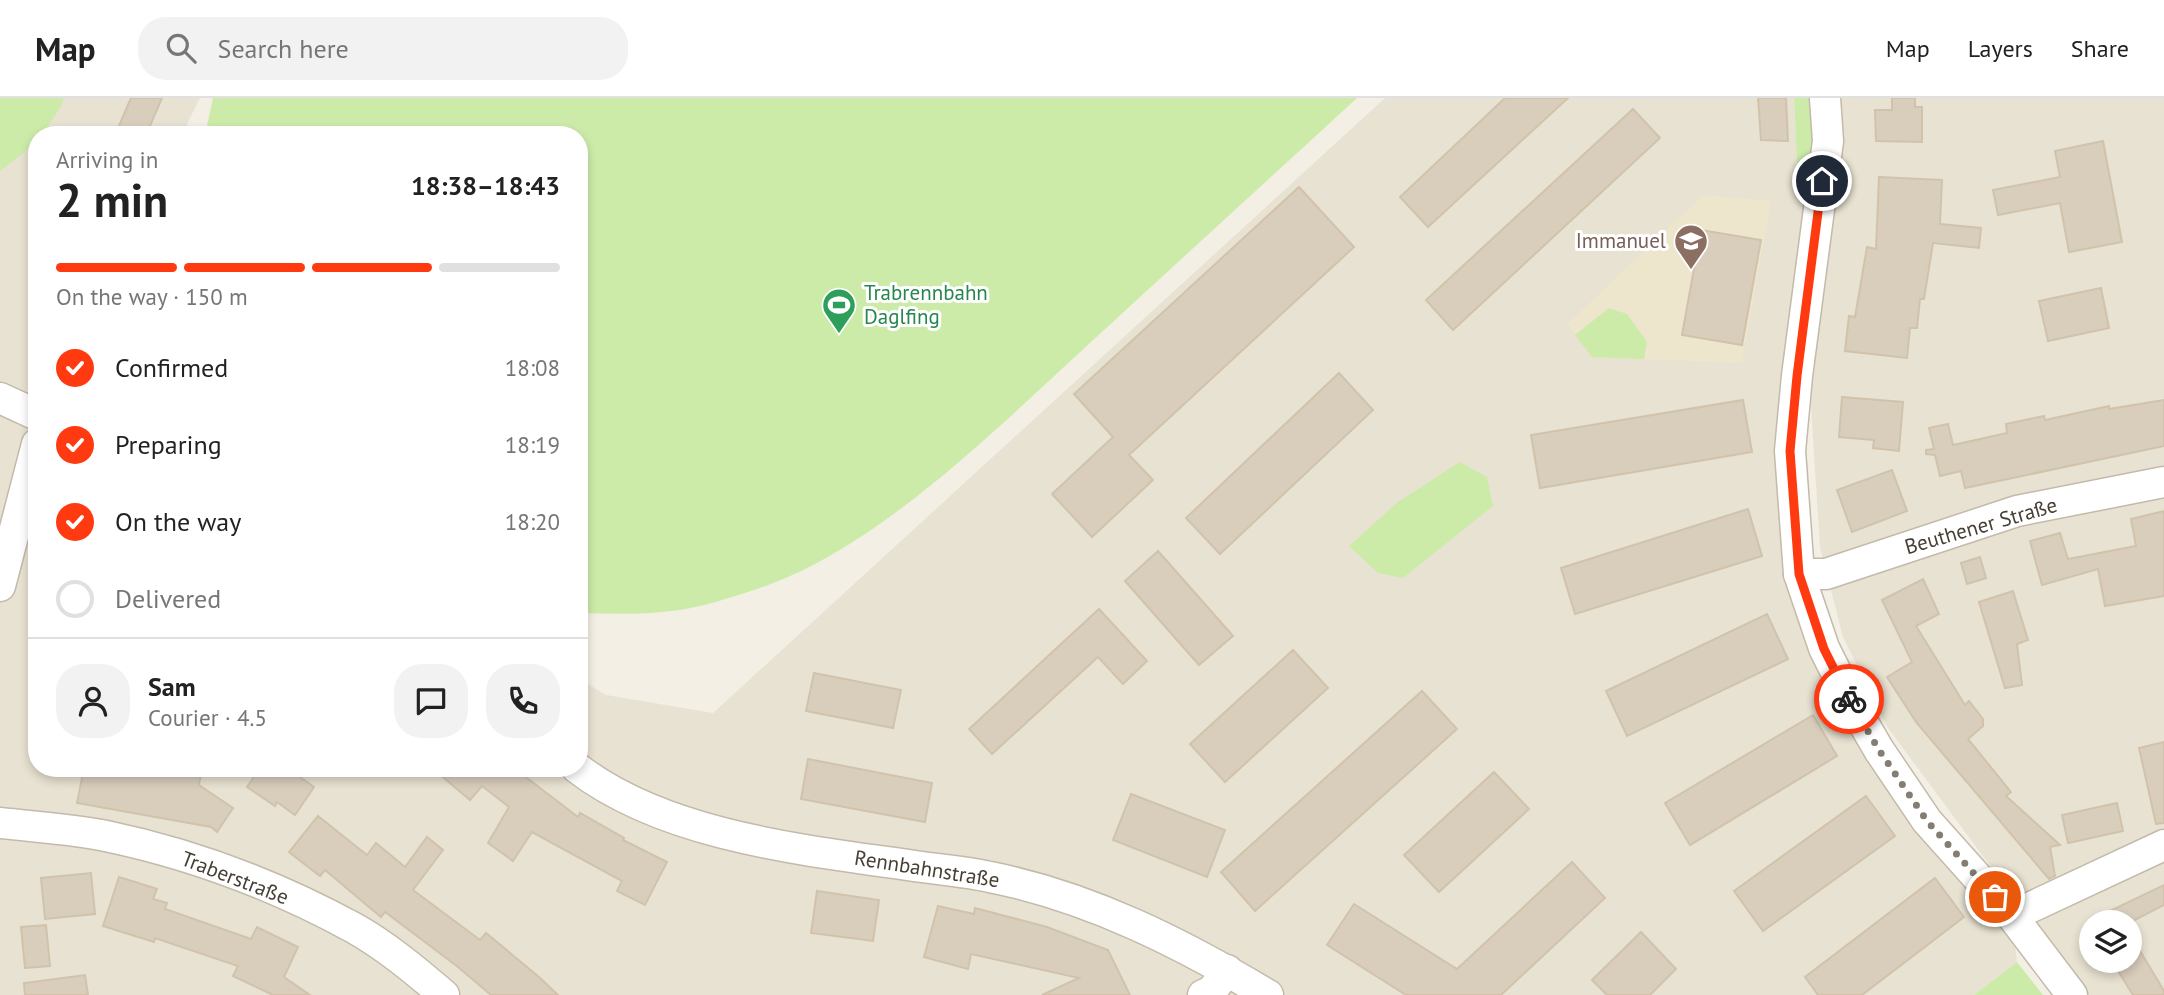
<!DOCTYPE html>
<html lang="en">
<head>
<meta charset="utf-8">
<style>
  body { margin:0; font-family:"PT Sans",sans-serif; background:#f2f2f2; color:#222; height:100vh; display:flex; flex-direction:column; font-size:26px; white-space:nowrap }
  * { box-sizing:border-box; margin:0 }
  p { font-size:23px; color:#767676 }
  .icon { flex:none; width:38px; height:38px; fill:none; stroke:currentColor; stroke-width:2; stroke-linecap:round; stroke-linejoin:round }
  .map { position:relative; flex:1; overflow:hidden }
  .sheet { position:absolute; left:28px; top:28px; width:560px; height:651px; display:flex; flex-direction:column; background:#fff; border-radius:28px; box-shadow:0 4px 10px #0003 }
  .sheet>* { flex:none }
  .buttons { position:absolute; left:2079px; top:812px; display:grid; gap:14px }
  .buttons a { display:grid; place-items:center; width:63px; height:63px; border-radius:50%; background:#fff; box-shadow:0 4px 10px #0003; font-size:35px }
  .pin { position:absolute; display:grid; place-items:center; width:60px; height:60px; color:#fff; margin:-30px; border:4px solid #fff; border-radius:50%; box-shadow:0 2px 7px #0007 }
  .courier { position:absolute; display:grid; place-items:center; width:70px; height:70px; margin:-35px; border:5px solid #ff3a10; border-radius:50%; background:#fff; color:#222; box-shadow:0 2px 9px #0007 }
  .headline em { font-style:normal; font-weight:700 }
  .headline div { display:flex; flex-direction:column-reverse }
  .headline { display:flex; align-items:center; justify-content:space-between; height:119px; padding:0 28px }
  h1 { font-size:46px; font-weight:700; line-height:52px }
  .bar { display:grid; grid-template-columns:repeat(4,1fr); gap:10px 7px; align-content:center; height:84px; padding:0 28px }
  .bar i { height:9px; border-radius:5px; background:#e0e0e0 }
  .bar .active { background:#ff3a10 }
  .bar p { grid-column:span 4 }
  .line { display:flex; align-items:center; gap:18px; padding:0 28px; border-top:2px solid #e0e0e0 }
  .line div { flex:1 }
  .round { display:grid; place-items:center; flex:none; width:74px; height:74px; border-radius:28px; background:#f2f2f2 }
  ol { padding:0 28px; list-style:none }
  li { display:flex; align-items:center; gap:21px; height:77px }
  li p { margin-inline-start:auto }
  li .icon { padding:7px; border-radius:50%; background:#ff3a10; color:#fff; stroke-width:4 }
  li:last-child { color:#767676 }
  li i { width:38px; height:38px; border:4px solid #e0e0e0; border-radius:50% }
  header { display:flex; align-items:center; gap:42px; box-sizing:border-box; height:98px; padding:0 35px; background:#fff; border-bottom:2px solid #e0e0e0 }
  header strong { font-size:33px }
  nav { display:flex; gap:38px; margin-inline-start:auto; font-size:24px }
  .search { width:490px; height:63px; background:#f2f2f2; display:flex; align-items:center; gap:18px; box-sizing:border-box; padding:0 24px; border-radius:28px; color:#767676; font-size:26px }
  .map>svg:first-child { display:block }
  .residential { fill:#e8e2d2; fill-rule:evenodd }
  .education { fill:#eee5cd }
  .green { fill:#cceba9 }
  .building { fill:#d9cebc; stroke:#d1c3ab; stroke-width:2 }
  .lines { fill:none; stroke-linecap:round; stroke-linejoin:round }
  .minor-casing { stroke:#c3baa9; stroke-width:33 }
  .minor { stroke:#fff; stroke-width:30 }
  .done { stroke:#837d72; stroke-width:7; stroke-dasharray:0 12.6 }
  .route { stroke:#ff3a10; stroke-width:9 }
  .labels { text-anchor:middle; stroke-width:6; stroke-linejoin:round; paint-order:stroke }
  .education-label { font-size:21px; fill:#785e54; stroke:#fff; text-anchor:end }
  .leisure-label { font-size:21px; fill:#27864d; stroke:#fff; text-anchor:start }
  .street-label { font-size:21px; fill:#463f34; stroke:#fff }
</style>
</head>
<body>
<header>
<strong>Map</strong>
<div class="search"><svg class="icon" aria-label="search" viewBox="0 0 24 24"><circle cx="10" cy="10" r="6"/><path d="M15 15l6 6"/></svg>Search here</div>
<nav><a>Map</a><a>Layers</a><a>Share</a></nav>
</header>
<div class="map">
<svg width="2164" height="897" viewBox="0 0 2164 897">
  <rect width="100%" height="100%" fill="#f3efe4"/>
  <!-- residential -->
  <g class="residential">
    <polygon points="0,0 200,0 187,26 187,37 37,37 37,670 579,670 579,581 606,597 713,615 1385,0 1794,0 1797,68 1810,69 1792,328 1824,550 2012,818 2017,864 1974,897 0,897"/>
    <path d="M1836 0H2164V897H2086L1888 630 1843 539 1820 449 1809 278ZM2091 824H2130V863H2091Z"/>
  </g>
  <!-- education -->
  <polygon class="education" points="1703,97 1771,103 1742,265 1592,259 1567,226"/>
  <!-- green -->
  <g class="green">
    <polygon points="0,0 64,0 60,10 42,37 37,37 37,44 0,73"/>
    <path d="M213 0H1357C1269 81 1180 162 1091 244 998 329 878 451 757 491 733 499 705 508 680 512 647 517 612 516 579 515V37H205Z"/>
    <polygon points="1794,0 1812,0 1815,28 1810,69 1797,68"/>
    <polygon points="1609,210 1627,216 1647,244 1644,261 1592,259 1575,237"/>
    <polygon points="1460,364 1487,379 1493,408 1403,480 1378,475 1349,448 1398,404"/>
    <polygon points="2017,864 2043,897 1974,897"/>
  </g>
  <!-- building -->
  <g class="building">
    <polygon points="131,0 162,0 146,37 115,37"/>
    <polygon points="1505,0 1568,0 1428,129 1400,99"/>
    <polygon points="1758,0 1786,0 1788,43 1761,42"/>
    <polygon points="1892,0 1915,0 1915,9 1922,9 1922,44 1876,43 1875,12 1892,12"/>
    <polygon points="1633,11 1660,40 1453,232 1426,202"/>
    <polygon points="2103,43 2122,144 2069,154 2060,105 1998,117 1993,92 2060,79 2055,53"/>
    <polygon points="1879,79 1942,82 1940,126 1981,130 1979,150 1933,145 1924,201 1920,201 1917,230 1910,230 1907,260 1845,253 1849,218 1855,219 1867,149 1876,151"/>
    <polygon points="1299,89 1354,149 1129,357 1153,382 1092,439 1052,396 1113,339 1074,296"/>
    <polygon points="1701,132 1761,142 1742,247 1682,237"/>
    <polygon points="2101,190 2109,230 2048,243 2039,203"/>
    <polygon points="1339,275 1373,312 1220,456 1186,420"/>
    <polygon points="1842,299 1903,304 1899,353 1873,350 1874,342 1839,339"/>
    <polygon points="1743,302 1752,354 1540,390 1531,337"/>
    <polygon points="2164,302 2164,348 1965,390 1961,373 1940,378 1935,357 1926,356 1926,352 1934,351 1929,330 1948,326 1953,347 2007,335 2006,326 2044,318 2045,322 2109,308 2109,311"/>
    <polygon points="1892,372 1907,413 1852,434 1837,392"/>
    <polygon points="1748,411 1762,458 1575,516 1561,470"/>
    <polygon points="2164,413 2164,498 2105,508 2098,471 2042,487 2030,443 2060,435 2068,461 2136,448 2131,421"/>
    <polygon points="1158,453 1233,538 1199,567 1125,483"/>
    <polygon points="1980,459 1986,480 1967,486 1961,465"/>
    <polygon points="1923,481 1939,516 1916,528 1965,607 1969,603 1983,621 1983,628 1968,641 2011,694 2006,698 2060,747 2050,749 2055,778 2049,781 1916,624 1887,579 1912,564 1882,502"/>
    <polygon points="2013,493 2028,542 2017,546 2022,587 2005,590 1979,504"/>
    <polygon points="1099,511 1147,563 1123,586 1098,559 992,656 969,631"/>
    <polygon points="1767,516 1788,561 1627,638 1606,593"/>
    <polygon points="1293,552 1328,590 1225,684 1190,646"/>
    <polygon points="814,575 901,592 893,630 806,613"/>
    <polygon points="1422,593 1457,631 1255,813 1221,774"/>
    <polygon points="1813,617 1837,658 1690,747 1665,705"/>
    <polygon points="2164,644 2164,725 2156,726 2139,650"/>
    <polygon points="808,661 932,685 925,724 801,701"/>
    <polygon points="84,670 171,670 201,675 199,687 233,710 217,734 211,729 77,705"/>
    <polygon points="260,670 287,670 314,689 295,717 277,704 275,708 247,689"/>
    <polygon points="432,670 514,670 578,719 580,715 624,740 623,742 667,764 645,807 617,793 622,783 532,734 513,763 488,745 509,709 482,688 470,702"/>
    <polygon points="1494,674 1529,711 1439,794 1404,757"/>
    <polygon points="1131,696 1225,732 1207,779 1113,742"/>
    <polygon points="1866,698 1895,738 1763,833 1734,793"/>
    <polygon points="2117,705 2123,733 2068,745 2062,717"/>
    <polygon points="318,718 367,757 376,745 405,769 427,739 443,752 413,792 480,842 486,835 539,879 558,897 491,897 458,869 385,814 381,819 325,772 320,778 289,754"/>
    <polygon points="1572,764 1605,800 1501,897 1406,897 1327,847 1354,806 1457,871"/>
    <polygon points="91,775 95,816 45,821 41,780"/>
    <polygon points="119,779 157,791 153,801 167,805 165,811 251,841 257,829 298,849 284,879 310,897 273,897 233,878 238,868 155,840 154,844 103,828"/>
    <polygon points="1935,780 1964,819 1862,897 1818,897 1805,879"/>
    <polygon points="2164,787 2164,807 2131,824 2087,824"/>
    <polygon points="817,793 879,802 873,843 811,835"/>
    <polygon points="938,808 974,816 975,810 1047,829 1108,852 1130,897 1042,897 1079,880 971,856 968,871 924,859"/>
    <polygon points="46,827 50,868 25,870 21,829"/>
    <polygon points="1641,834 1676,871 1650,897 1607,897 1592,882"/>
    <polygon points="2130,836 2164,893 2164,897 2133,897 2112,863 2130,863"/>
    <polygon points="85,877 88,897 25,897 24,885"/>
  </g>
  <g class="lines">
    <!-- minor casing -->
    <g class="minor-casing">
      <g id="minor">
        <polyline points="1825,0 1828,43 1797,278 1790,353 1799,476 1824,550 1851,604 1879,652 1927,723 2012,818 2072,897"/>
        <polyline points="0,300 37,317"/>
        <polyline points="1799,476 1826,476 2017,413 2164,384"/>
        <polyline points="0,488 37,346"/>
        <path d="M577 670C668 740 812 753 922 769 944 772 968 774 990 779 1090 799 1181 845 1268 897"/>
        <path d="M0 725C35 729 71 731 106 738 192 756 277 788 354 830 386 848 416 873 444 897"/>
        <polyline points="2012,818 2164,747"/>
        <polyline points="1203,897 1212,893 1227,872"/>
      </g>
    </g>
    <!-- minor -->
    <use href="#minor" class="minor"/>
  </g>
  <g class="lines">
    <!-- done -->
    <polyline class="done" points="1849,601 1879,652 1927,723 1995,799"/>
    <!-- route -->
    <polyline class="route" points="1822,83 1797,278 1790,353 1799,476 1824,551 1849,601"/>
  </g>
  <!-- icons -->
  <defs>
    <g id="school-pin" transform="scale(1.75)"><path d="M0 17L-7.5 6A9.5 9.5 0 1 1 7.5 6Z" fill="#8d6e63" stroke="#fff"/><path d="M0-5L7-2L0 1L-7-2ZM-4 1L0 2.5L4 1V4Q0 6-4 4Z" fill="#fff"/></g>
    <g id="stadium-pin" transform="scale(1.75)"><path d="M0 17L-7.5 6A9.5 9.5 0 1 1 7.5 6Z" fill="#2e9e5b" stroke="#fff"/><path d="M0-5a6.5 5 0 1 0 0 10a6.5 5 0 1 0 0-10ZM-3.5-1.8h7v3.6h-7Z" fill="#fff"/></g>
  </defs>
  <g fill-rule="evenodd">
    <use href="#school-pin" x="1691" y="143"/>
    <use href="#stadium-pin" x="839" y="207"/>
  </g>
  <g class="labels">
    <!-- education labels -->
    <g class="education-label">
      <text x="1666" y="150">Immanuel</text>
    </g>
    <!-- leisure labels -->
    <g class="leisure-label">
      <text x="864" y="202">Trabrennbahn<tspan x="864" dy="24">Daglfing</tspan></text>
    </g>
    <!-- street labels -->
    <g class="street-label">
      <text transform="translate(1981 428) rotate(-16)" y="7">Beuthener Straße</text>
      <text transform="translate(927 771) rotate(9)" y="7">Rennbahnstraße</text>
      <text transform="translate(235 780) rotate(21)" y="7">Traberstraße</text>
    </g>
  </g>
</svg>
<div class="buttons">
<a><svg class="icon" aria-label="layers" viewBox="0 0 24 24"><path d="M12 4l9 5-9 5-9-5zM3 14l9 5 9-5"/></svg></a>
</div>
<div class="pin" style="left:1995px;top:799px;background:#ea580c"><svg class="icon" aria-label="bag" viewBox="0 0 24 24"><path d="M5 8h14l-1 12H6zM9 8a3 3 0 0 1 6 0"/></svg></div>
<div class="pin" style="left:1822px;top:83px;background:#1f2937"><svg class="icon" aria-label="home" viewBox="0 0 24 24"><path d="M3 11l9-7 9 7M6 9v11h12V9"/></svg></div>
<div class="courier" style="left:1849px;top:601px"><svg class="icon" aria-label="bike" viewBox="0 0 24 24"><circle cx="6" cy="16" r="4"/><circle cx="18" cy="16" r="4"/><path d="M6 16l4-8h5l3 8M10 8l3 8H6M13 5h3"/></svg></div>
<section class="sheet">
<div class="headline"><div><h1>2 min</h1><p>Arriving in</p></div><em>18:38–18:43</em></div>
<div class="bar"><i class="active"></i><i class="active"></i><i class="active"></i><i></i><p>On the way · 150 m</p></div>
<ol>
<li><svg class="icon" aria-label="check" viewBox="0 0 24 24"><path d="M5 12l5 5 9-10"/></svg>Confirmed<p>18:08</p></li>
<li><svg class="icon" aria-label="check" viewBox="0 0 24 24"><path d="M5 12l5 5 9-10"/></svg>Preparing<p>18:19</p></li>
<li><svg class="icon" aria-label="check" viewBox="0 0 24 24"><path d="M5 12l5 5 9-10"/></svg>On the way<p>18:20</p></li>
<li><i></i>Delivered</li>
</ol>
<div class="line" style="height:126px"><a class="round"><svg class="icon" aria-label="person" viewBox="0 0 24 24"><circle cx="12" cy="8" r="4"/><path d="M4 21q1-7 8-7t8 7"/></svg></a><div><b>Sam</b><p>Courier · 4.5</p></div><a class="round"><svg class="icon" aria-label="chat" viewBox="0 0 24 24"><path d="M4 5h16v11H9l-5 4z"/></svg></a><a class="round"><svg class="icon" aria-label="phone" viewBox="0 0 24 24"><path d="M5 4h4l2 5-3 2q2 4 5 5l2-3 5 2v4C11 20 4 13 5 4z"/></svg></a></div>
</section>
</div>
</body>
</html>
